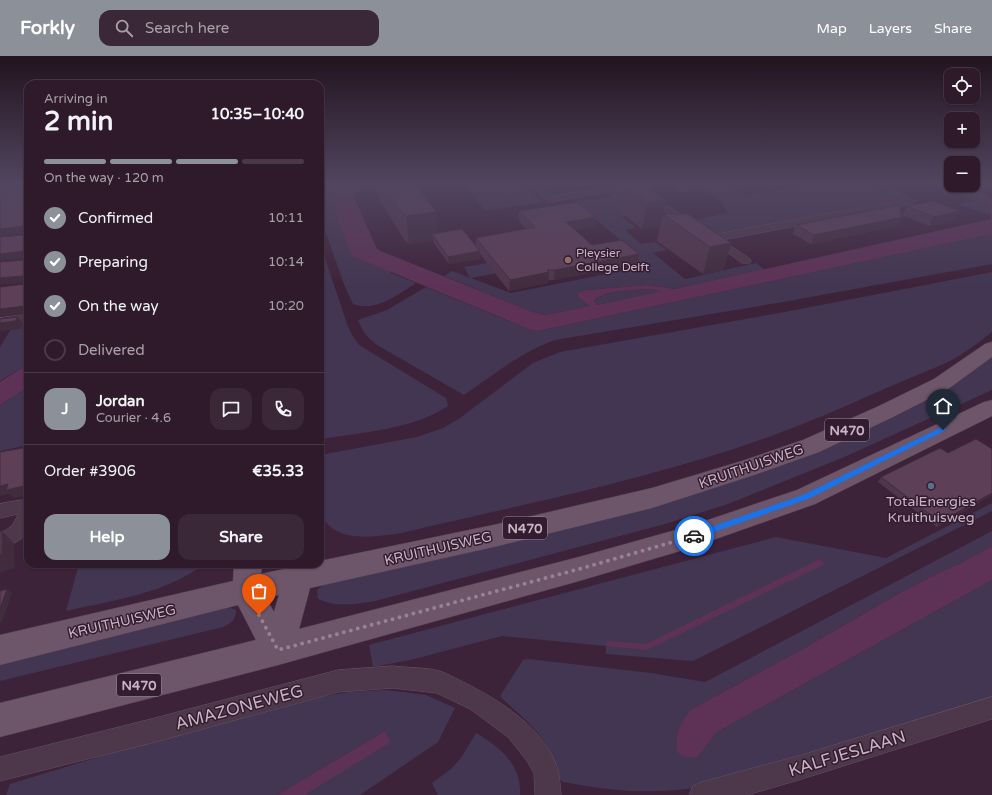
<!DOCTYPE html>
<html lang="en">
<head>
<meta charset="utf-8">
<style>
  body { margin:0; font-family:"Varela Round",sans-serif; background:#3a2737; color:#f1f3f6; height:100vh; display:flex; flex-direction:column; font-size:15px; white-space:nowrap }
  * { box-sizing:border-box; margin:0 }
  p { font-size:13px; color:#a7a1a9 }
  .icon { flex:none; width:22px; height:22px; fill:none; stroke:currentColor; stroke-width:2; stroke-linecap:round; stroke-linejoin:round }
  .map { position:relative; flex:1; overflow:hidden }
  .drawer { position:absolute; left:24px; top:24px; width:300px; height:488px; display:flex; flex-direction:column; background:#2e1a2b; border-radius:12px; box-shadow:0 1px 3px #0004,0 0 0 1px #493847 }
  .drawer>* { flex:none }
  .buttons { position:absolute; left:944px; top:12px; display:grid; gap:8px }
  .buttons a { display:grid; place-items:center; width:36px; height:36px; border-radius:8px; background:#2e1a2b; box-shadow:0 1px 3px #0004,0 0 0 1px #493847; font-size:20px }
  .pin { position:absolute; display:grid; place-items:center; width:34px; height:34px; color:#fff; margin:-41px -17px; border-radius:50% 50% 50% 0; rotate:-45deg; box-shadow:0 0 4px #0007 }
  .pin .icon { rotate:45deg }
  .courier { position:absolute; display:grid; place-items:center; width:40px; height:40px; margin:-20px; border:3px solid #1a73e8; border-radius:50%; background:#fff; color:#222; box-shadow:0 1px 5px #0007 }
  .summary em { font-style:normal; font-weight:700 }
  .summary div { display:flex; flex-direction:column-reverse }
  .summary { display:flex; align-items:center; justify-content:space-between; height:68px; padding:0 20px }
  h1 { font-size:26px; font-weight:700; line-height:30px }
  .bar { display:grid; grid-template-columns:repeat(4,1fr); gap:6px 4px; align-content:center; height:48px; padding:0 20px }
  .bar i { height:5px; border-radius:3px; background:#493847 }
  .bar .current { background:#8c9099 }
  .bar p { grid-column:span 4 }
  .line { display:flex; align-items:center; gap:10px; padding:0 20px; border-top:1px solid #493847 }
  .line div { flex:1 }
  .round { display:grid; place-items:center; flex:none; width:42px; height:42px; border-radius:12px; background:#3a2737 }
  ol { padding:0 20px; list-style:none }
  li { display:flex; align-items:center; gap:12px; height:44px }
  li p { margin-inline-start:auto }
  li .icon { padding:4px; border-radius:50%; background:#8c9099; color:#fff; stroke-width:4 }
  li:last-child { color:#a7a1a9 }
  li i { width:22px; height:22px; border:2px solid #493847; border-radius:50% }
  .primary-button { display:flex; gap:8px; margin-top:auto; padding:8px 20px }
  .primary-button a { flex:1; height:46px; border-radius:12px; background:#8c9099; color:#fff; font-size:16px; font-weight:700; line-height:46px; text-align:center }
  .primary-button a+a { background:#3a2737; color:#f1f3f6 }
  header { display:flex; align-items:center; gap:24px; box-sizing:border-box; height:56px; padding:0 20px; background:#8c9099; color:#fff }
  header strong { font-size:19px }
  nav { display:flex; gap:22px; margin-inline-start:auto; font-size:14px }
  .search { width:280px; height:36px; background:#3a2737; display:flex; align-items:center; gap:10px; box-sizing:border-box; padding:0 14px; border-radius:12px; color:#a7a1a9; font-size:15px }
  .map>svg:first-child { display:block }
  .green { fill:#423652 }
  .water { fill:#5e3257; fill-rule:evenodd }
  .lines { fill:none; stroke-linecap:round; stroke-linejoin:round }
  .street-casing { stroke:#685264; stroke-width:1 }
  .secondary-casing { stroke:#685264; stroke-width:1 }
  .primary-casing { stroke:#564053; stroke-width:1 }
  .street { fill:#4d374a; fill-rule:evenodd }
  .secondary { fill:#60455b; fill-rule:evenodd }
  .primary { fill:#6d556a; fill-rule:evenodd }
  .wall { fill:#50364c }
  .shaded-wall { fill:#412c3e }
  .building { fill:#5d3f58; stroke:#412c3e }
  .route { fill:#1a73e8 }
  .done { stroke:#988193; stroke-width:4; stroke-dasharray:0 7.2 }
  .education-dot { fill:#8d6e63; stroke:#321c2f; stroke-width:1.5 }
  .service-dot { fill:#5c6f8a; stroke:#321c2f; stroke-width:1.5 }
  .labels { text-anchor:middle; stroke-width:3; stroke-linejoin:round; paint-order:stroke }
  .far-poi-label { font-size:12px; fill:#c9b3c4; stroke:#321c2f; text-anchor:start }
  .shield { fill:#321c2f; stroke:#9c8697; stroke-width:1 }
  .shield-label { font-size:13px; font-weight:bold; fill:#c9b3c4 }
  .street-label { font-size:14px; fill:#c9b3c4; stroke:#321c2f }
  .poi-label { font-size:14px; fill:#c9b3c4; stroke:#321c2f }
  .near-street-label { font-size:17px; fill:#c9b3c4; stroke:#321c2f }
</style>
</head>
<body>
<header>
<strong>Forkly</strong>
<div class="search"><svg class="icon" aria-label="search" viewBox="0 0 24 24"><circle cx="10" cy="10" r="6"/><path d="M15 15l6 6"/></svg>Search here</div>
<nav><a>Map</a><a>Layers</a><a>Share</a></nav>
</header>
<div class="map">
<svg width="992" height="739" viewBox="0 0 992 739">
  <rect width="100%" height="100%" fill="#3d2339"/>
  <!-- green -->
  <g class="green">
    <path d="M320 127H334L336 159 391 217 416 227C397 239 377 256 353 248L345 231 320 160Z"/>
    <polygon points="488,127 520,127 543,146 485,155 465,130"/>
    <polygon points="682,127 724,127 748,139 817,127 862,127 895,141 898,144 718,179 692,164 728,157 720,144 704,134 680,137 668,129"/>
    <polygon points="933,127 940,127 986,145 989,147 990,158 981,157 959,148 975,144"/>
    <polygon points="629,137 642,158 622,161 636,172 625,174 641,188 655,186 667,194 653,197 685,223 756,207 765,214 675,233 648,229 586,234 577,237 578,241 591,250 545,259 533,256 444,220 452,215 470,222 464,211 511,203 519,213 471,222 511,237 642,211 630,192 575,146"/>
    <path d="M992 178V208L783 246 555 284C521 296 493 319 464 339L377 289C368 282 362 275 358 264L387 254 426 231 531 274 538 275Z"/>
    <path d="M320 187 347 268 352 279 359 289 446 342 448 350C414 373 360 377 320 383Z"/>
    <path d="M992 216V276C976 289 958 302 939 310 921 318 902 325 884 333 847 350 809 366 771 380 653 423 524 448 402 477 378 480 339 488 324 463 323 461 320 458 320 455 317 439 320 415 320 399L417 381 443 372 460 362 533 307 560 296 790 255Z"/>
    <path d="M652 233 662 235 597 249 594 245C604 234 637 234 652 233Z"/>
    <polygon points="28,266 28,308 0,325 0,291 14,268"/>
    <path d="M992 300V334L842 402 728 448 665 468 375 545C355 548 337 552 318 543L317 534 325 527 700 433Z"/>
    <polygon points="28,331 28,389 0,395 0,349"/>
    <polygon points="992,447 992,455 693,605 606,598 606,590 502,580 410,604 373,611 369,589 776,481 886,502"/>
    <path d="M992 475V490L961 507 938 517 898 538 801 594 692 653 697 700 717 676 992 524V642L700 731C651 739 611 735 563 726 554 720 554 705 550 695 541 675 516 656 500 640L523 604 528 603 651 617 705 626Z"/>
    <path d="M79 508H204C165 538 113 544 66 555Z"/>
    <path d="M228 551 236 554C236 564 231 567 223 571L0 625V600Z"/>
    <polygon points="386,634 426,639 455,652 438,686 360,739 305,739 390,686 385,675 277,739 6,739 10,728 115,696 320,641 349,636"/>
    <path d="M476 677C500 691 522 709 520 739H438L432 727 451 713 461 702Z"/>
  </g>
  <!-- water -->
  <g class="water">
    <path d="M334 127H409L361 135 356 137 354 141 377 193 383 196 533 256 545 259 590 250 578 241 577 237 586 234 648 229 675 233 991 163 989 147 986 145 940 127 962 129 992 141V178L538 275 531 274 352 200 336 159ZM652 233 661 235 597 249 594 245C602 234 638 234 652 233Z"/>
    <polygon points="28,308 28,331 0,349 0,326"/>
    <path d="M992 490V524L717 676 698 700C689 703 682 702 677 695 675 677 680 666 692 653L801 594 898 538 938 517 961 507Z"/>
    <polygon points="820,503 825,508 647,594 607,590 607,585 646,588"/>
    <polygon points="385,675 391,686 305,739 277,739"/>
  </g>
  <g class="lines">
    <!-- street casing -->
    <g class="street-casing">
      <g id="street">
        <polygon points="529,127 538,127 552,140 637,127 658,127 654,129 550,146 547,145"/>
        <polygon points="869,127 880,127 916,145 912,148 722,184 750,203 751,205 750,207 742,207 707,182 712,179 903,144"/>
        <polygon points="648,138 651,139 697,169 695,171 689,171 645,143 644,141 645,139"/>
        <polygon points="28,258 28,266 0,270 0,262"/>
        <path d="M21 444 28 445C28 476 33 482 0 492V476C10 474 14 468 18 458L0 462V448Z"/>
        <path d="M393 610C408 612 424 611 439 615 447 617 454 622 461 625 498 643 547 673 558 715 560 722 560 731 561 739H535L534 717 527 705 508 681 470 653 437 637 393 632 338 636 151 687 0 725V701L151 663 338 614Z"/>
        <polygon points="992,641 992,663 802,723 747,739 689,739 693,730 702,726 802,699"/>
      </g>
    </g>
    <!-- secondary casing -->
    <g class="secondary-casing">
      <polygon id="secondary" points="977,127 992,127 992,133 979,129"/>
    </g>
    <!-- primary casing -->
    <g class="primary-casing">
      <path id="primary" d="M992 286V301L948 333 895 360 819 396 757 418 652 452 498 490 310 532 299 573 579 501 690 470 797 434 984 346 992 344V360L815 448 690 492 579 525 278 609 0 681V647L256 584 238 549 0 609V579L233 525 234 508H262L261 518 284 513 285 508H320V505L498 468 652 432 742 405 803 384 879 350 934 323 985 288ZM279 539 274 556 266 542Z"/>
    </g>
    <!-- street -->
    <use href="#street" class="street"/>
    <!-- secondary -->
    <use href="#secondary" class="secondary"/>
    <!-- primary -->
    <use href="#primary" class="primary"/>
  </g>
  <!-- wall -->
  <g class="wall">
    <polygon points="0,127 16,127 0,128"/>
    <polygon points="371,127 415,127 438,177 476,190 476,182 526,173 519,165 519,155 595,171 575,174 592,189 639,198 637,208 554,224 548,224 548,227 509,235 480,198 480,203 449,208 433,186 433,184 409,188 405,185 379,143 378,138"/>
    <polygon points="614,127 639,127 663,158 731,187 723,214 703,218 657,185 660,170 642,173 611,149"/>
    <polygon points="907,150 960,155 955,164 929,170 902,159"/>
    <polygon points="902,161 897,170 811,188 793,178 796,169"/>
    <polygon points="992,393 992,439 937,471 878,426 881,421 948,397"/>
  </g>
  <!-- shaded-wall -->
  <g class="shaded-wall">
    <polygon points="666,144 660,170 642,173 647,147"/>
    <polygon points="960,155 955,164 929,170 933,161"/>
    <polygon points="436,156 438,183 432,178 433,184 409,188 406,160"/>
    <polygon points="596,161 595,171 565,176 566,166"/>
    <polygon points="902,161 897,170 811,188 814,179"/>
    <polygon points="24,170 28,177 0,180 0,173"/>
    <polygon points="731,187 723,214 703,218 710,191"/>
    <polygon points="24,195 28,202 0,205 0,198"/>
    <polygon points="480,195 480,203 449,208 448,201"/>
    <polygon points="639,198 637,208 554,224 555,214"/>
    <polygon points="549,216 548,227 509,235 510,224"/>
    <polygon points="24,220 28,227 0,229 0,222"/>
    <polygon points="28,245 28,258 0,261 0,253"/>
    <polygon points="18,261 23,268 20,273 0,275 0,267"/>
    <polygon points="8,428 28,429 28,439 14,442 10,438 0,440 0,430"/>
    <polygon points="992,437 992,439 937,471 940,466"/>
    <polygon points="2,475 14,488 15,511 0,517 0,499"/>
    <polygon points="7,533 12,537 2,566 0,566 0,553"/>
  </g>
  <!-- building -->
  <g class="building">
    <polygon points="25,127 28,127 28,245 25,250 0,253 0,231 25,228 25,221 24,220 0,222 0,206 24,204 25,202 25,196 24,195 0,198 0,181 24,179 26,177 26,171 24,170 0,173 0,130"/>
    <polygon points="382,127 415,127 436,156 406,160 402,157"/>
    <polygon points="617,127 639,127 666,144 647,147"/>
    <polygon points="933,145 960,155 933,161 907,150"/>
    <polygon points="577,146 596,161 566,166 592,189 622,184 639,198 555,214 547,214 549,216 510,224 476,182 535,171 519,155"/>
    <polygon points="899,149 902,161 814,179 796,169"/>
    <polygon points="663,158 688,158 731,187 710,191"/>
    <polygon points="462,173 480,195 448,201 432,178"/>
    <polygon points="18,261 15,265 0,267 0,263"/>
    <polygon points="976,383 992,393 992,437 940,466 881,421 940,392 948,397"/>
    <polygon points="28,386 28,429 6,434 8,428 0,430 0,396 23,392 25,387"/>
    <polygon points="2,475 2,498 0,499 0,476"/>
    <polygon points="7,533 0,553 0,535"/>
  </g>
  <!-- sky -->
  <linearGradient id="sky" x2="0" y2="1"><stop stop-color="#22131f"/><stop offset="0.55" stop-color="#51455f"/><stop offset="1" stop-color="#51455f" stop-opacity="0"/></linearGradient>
  <rect width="992" height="231" fill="url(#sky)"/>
  <!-- route -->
  <polygon class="route" points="940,372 945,372 946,374 808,443 694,483 690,480 691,478 803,439"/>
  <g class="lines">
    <!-- done -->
    <polyline class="done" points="259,559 278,594 579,513 694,480"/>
  </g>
  <!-- markers -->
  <circle class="education-dot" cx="568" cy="204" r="4"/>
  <circle class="service-dot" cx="931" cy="430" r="4"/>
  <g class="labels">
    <!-- far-poi labels -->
    <g class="far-poi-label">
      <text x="576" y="201">Pleysier<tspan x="576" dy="14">College Delft</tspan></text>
    </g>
    <!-- shield labels -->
    <g class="shield">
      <rect x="825" y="363" width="44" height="22" rx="3"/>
      <rect x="503" y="461" width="44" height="22" rx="3"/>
      <rect x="117" y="618" width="44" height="22" rx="3"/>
    </g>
    <g class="shield-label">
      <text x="847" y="379">N470</text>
      <text x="525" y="477">N470</text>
      <text x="139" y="634">N470</text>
    </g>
    <!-- street labels -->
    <g class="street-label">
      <text transform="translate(751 410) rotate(-19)" y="5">KRUITHUISWEG</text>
      <text transform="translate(438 492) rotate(-13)" y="5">KRUITHUISWEG</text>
      <text transform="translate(122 565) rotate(-13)" y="5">KRUITHUISWEG</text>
    </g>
    <!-- poi labels -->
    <g class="poi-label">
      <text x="931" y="450">TotalEnergies<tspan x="931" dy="16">Kruithuisweg</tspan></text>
    </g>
    <!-- near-street labels -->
    <g class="near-street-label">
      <text transform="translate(239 651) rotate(-15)" y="6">AMAZONEWEG</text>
      <text transform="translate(847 697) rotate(-17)" y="6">KALFJESLAAN</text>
    </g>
  </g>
</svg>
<div class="buttons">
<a><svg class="icon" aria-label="locate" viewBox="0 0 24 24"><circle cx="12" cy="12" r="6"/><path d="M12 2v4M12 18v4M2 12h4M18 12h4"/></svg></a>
<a>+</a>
<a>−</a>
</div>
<div class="pin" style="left:259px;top:559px;background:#ea580c"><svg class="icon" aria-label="bag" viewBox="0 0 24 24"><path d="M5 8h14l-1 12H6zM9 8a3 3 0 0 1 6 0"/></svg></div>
<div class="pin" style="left:943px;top:374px;background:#1f2937"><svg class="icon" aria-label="home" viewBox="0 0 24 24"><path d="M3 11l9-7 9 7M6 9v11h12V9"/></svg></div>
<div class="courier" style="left:694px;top:480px"><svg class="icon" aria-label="car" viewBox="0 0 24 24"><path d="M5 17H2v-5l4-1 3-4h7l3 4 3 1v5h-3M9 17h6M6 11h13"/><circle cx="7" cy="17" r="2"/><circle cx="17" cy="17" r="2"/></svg></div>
<section class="drawer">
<div class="summary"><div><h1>2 min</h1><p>Arriving in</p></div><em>10:35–10:40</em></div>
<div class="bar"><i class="current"></i><i class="current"></i><i class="current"></i><i></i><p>On the way · 120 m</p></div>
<ol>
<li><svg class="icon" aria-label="check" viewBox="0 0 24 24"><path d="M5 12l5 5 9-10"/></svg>Confirmed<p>10:11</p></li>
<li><svg class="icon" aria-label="check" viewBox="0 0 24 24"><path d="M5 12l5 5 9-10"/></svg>Preparing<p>10:14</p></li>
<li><svg class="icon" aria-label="check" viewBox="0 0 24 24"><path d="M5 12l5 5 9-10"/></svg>On the way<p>10:20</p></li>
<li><i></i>Delivered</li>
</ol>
<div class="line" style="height:72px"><b class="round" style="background:#8c9099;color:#fff">J</b><div><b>Jordan</b><p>Courier · 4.6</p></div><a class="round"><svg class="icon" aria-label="chat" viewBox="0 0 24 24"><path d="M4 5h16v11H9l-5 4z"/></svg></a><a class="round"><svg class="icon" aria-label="phone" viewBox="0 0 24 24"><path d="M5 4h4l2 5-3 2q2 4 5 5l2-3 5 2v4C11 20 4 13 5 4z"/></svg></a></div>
<div class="line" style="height:52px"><div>Order #3906</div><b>€35.33</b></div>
<div class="primary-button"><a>Help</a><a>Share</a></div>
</section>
</div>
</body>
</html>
